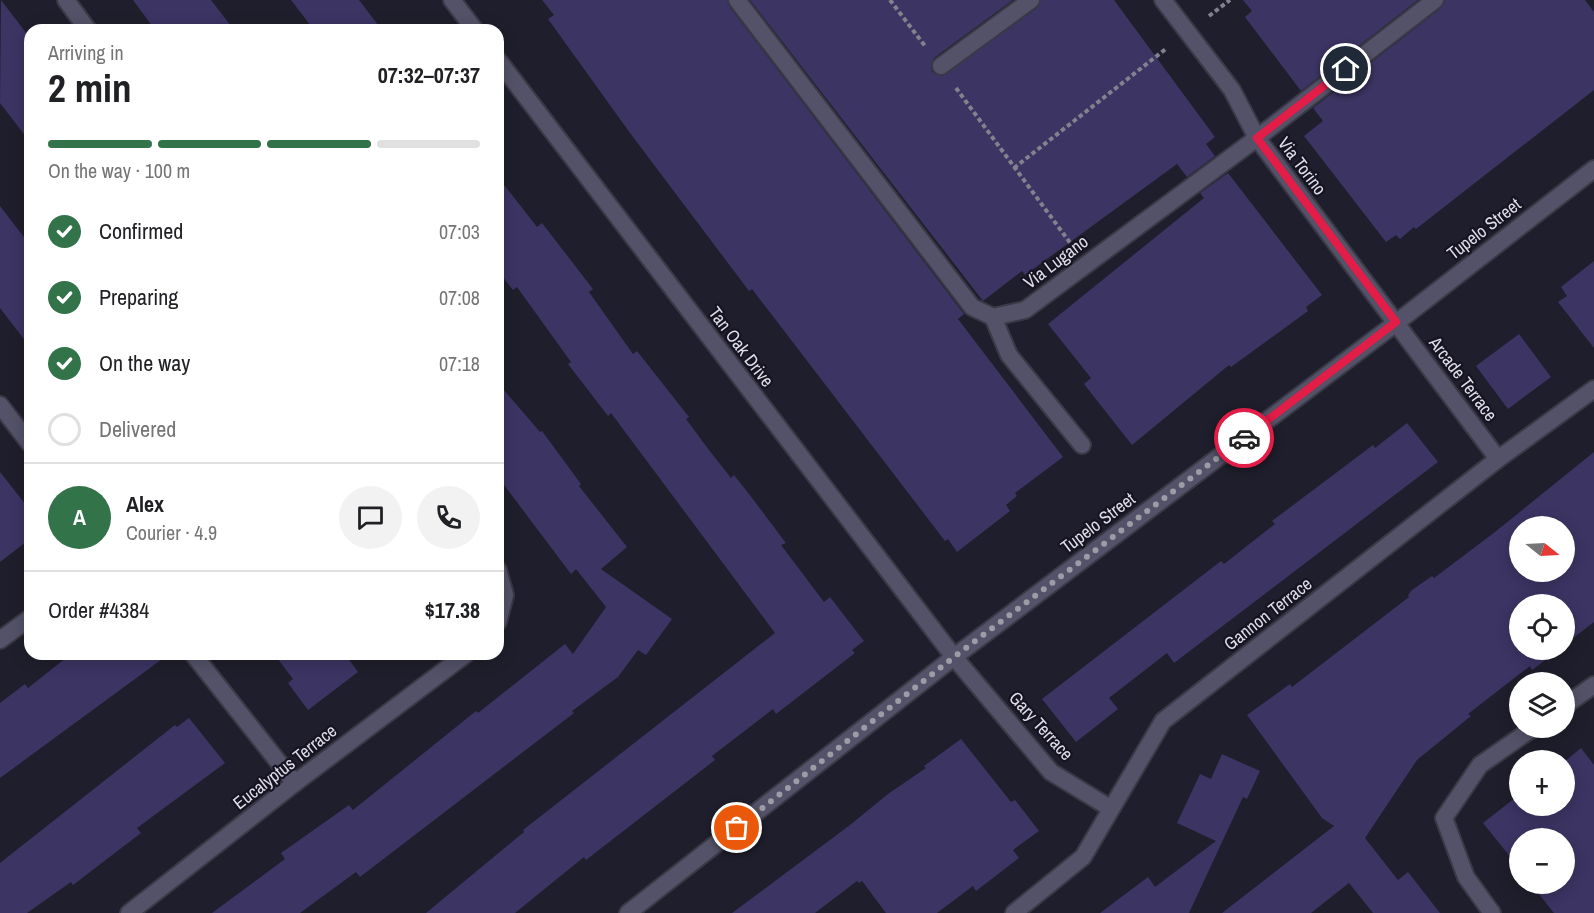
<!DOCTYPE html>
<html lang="en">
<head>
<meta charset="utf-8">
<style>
  body { margin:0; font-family:"Archivo Narrow",sans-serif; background:#f2f2f2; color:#202124; height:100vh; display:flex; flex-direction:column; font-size:22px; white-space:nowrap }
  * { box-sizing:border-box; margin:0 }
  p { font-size:20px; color:#757577 }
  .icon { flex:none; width:33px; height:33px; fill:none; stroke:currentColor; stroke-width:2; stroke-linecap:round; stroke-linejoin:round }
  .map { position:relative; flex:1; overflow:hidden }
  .sheet { position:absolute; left:24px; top:24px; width:480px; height:636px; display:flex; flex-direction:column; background:#fff; border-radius:18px; box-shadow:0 3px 15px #0003 }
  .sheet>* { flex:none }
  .needle { width:39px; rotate:108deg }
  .buttons { position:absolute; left:1509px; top:516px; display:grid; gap:12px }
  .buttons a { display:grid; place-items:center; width:66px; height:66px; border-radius:50%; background:#fff; box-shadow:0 3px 15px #0003; font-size:30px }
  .pin { position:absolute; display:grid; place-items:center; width:51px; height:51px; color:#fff; margin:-26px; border:3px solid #fff; border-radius:50%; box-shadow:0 2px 6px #0007 }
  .courier { position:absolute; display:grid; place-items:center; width:60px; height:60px; margin:-30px; border:4px solid #e11d48; border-radius:50%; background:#fff; color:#222; box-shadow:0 2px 8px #0007 }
  .headline em { font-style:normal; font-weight:700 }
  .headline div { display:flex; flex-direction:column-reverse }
  .headline { display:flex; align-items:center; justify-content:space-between; height:102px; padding:0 24px }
  h1 { font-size:39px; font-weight:700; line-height:45px }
  .bar { display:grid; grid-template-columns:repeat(4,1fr); gap:9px 6px; align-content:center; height:72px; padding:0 24px }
  .bar i { height:8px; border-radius:4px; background:#e0e0e0 }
  .bar .active { background:#32734a }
  .bar p { grid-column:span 4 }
  .line { display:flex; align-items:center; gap:15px; padding:0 24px; border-top:2px solid #e0e0e0 }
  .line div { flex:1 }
  .round { display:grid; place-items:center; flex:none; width:63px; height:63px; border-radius:32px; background:#f2f2f2 }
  ol { padding:0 24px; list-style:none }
  li { display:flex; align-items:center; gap:18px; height:66px }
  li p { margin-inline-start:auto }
  li .icon { padding:6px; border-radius:50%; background:#32734a; color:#fff; stroke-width:4 }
  li:last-child { color:#757577 }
  li i { width:33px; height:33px; border:3px solid #e0e0e0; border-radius:50% }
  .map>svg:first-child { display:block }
  .building { fill:#3c3463; fill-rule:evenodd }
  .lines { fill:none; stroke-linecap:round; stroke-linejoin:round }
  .service-casing { stroke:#3a3946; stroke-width:20 }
  .minor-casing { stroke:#3a3946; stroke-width:20 }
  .path { stroke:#82818d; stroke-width:4; stroke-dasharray:4.5 3; stroke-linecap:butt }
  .service { stroke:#545268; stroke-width:16 }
  .minor { stroke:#545268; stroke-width:16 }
  .done { stroke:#9c9ba6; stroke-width:6; stroke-dasharray:0 10.8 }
  .route { stroke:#e11d48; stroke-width:8 }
  .labels { text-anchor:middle; stroke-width:4.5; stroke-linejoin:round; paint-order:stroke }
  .street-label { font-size:18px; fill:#dfdee8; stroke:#161422 }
</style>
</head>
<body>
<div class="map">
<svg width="1594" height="913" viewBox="0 0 1594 913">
  <rect width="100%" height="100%" fill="#1f1e2c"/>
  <!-- building -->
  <g class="building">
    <polygon points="1,0 30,38 30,142 0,103"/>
    <polygon points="133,0 211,0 234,30 155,30"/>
    <polygon points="291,0 359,0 382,30 314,30"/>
    <polygon points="542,0 727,0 729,6 964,314 958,319 1063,457 1015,493 1017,496 1006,505 1010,511 957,552 948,539 945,541 752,289 749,291 630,133 548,19 554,15"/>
    <polygon points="750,0 1013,0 934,58 931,67 932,72 942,76 1037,8 1041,0 1114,0 1215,137 1206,144 1215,156 1187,177 1177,164 1025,275 1022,271 983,301"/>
    <polygon points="1243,0 1418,0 1301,91 1245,17 1252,11"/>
    <polygon points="1445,0 1585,0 1594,12 1594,90 1416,229 1414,227 1400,239 1396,235 1386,242 1304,136 1323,121 1313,108 1441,8"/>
    <polygon points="1228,173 1322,295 1306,307 1308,311 1231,367 1229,365 1132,445 1084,384 1091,378 1048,324 1204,198 1200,193"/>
    <polygon points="498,177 537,227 542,223 593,289 589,292 633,354 637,351 689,417 686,419 709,450 731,478 734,475 749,494 786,543 781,545 824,602 830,597 864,641 852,650 855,653 776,714 773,709 712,756 715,760 586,860 584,857 515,913 426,913 524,832 523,830 775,633 611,413 608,416 568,364 571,362 517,287 513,290 498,271"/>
    <polygon points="0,206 30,245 30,347 0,308"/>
    <polygon points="1594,261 1594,348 1558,302 1567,296 1561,287"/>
    <polygon points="1519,334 1551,377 1508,409 1476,366"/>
    <polygon points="498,383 540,432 542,431 581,484 579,486 627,547 601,569 672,619 646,655 638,650 618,677 572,711 574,713 360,877 356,872 300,913 212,913 285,859 281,853 349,805 353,810 476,711 478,713 565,644 573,654 606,607 576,569 571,574 498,477"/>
    <polygon points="1407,423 1438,462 1174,663 1167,653 1109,698 1118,709 1076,742 1042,699 1221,561 1224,564 1275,524 1272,521 1373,445 1375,448"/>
    <path d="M1594 452V622L1564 645V604H1520V650H1559L1532 670 1530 666 1468 714 1471 716 1417 760 1365 838 1398 880 1408 872 1440 913H1373L1349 883 1311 913H1222L1334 826 1322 818 1247 715 1290 684 1292 687 1409 597 1408 595 1412 590 1432 576 1434 578 1495 532ZM1520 526H1564V572H1520Z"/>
    <polygon points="0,472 30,510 30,539 0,562"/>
    <polygon points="71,654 169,654 0,778 0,703 25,684 28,688"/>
    <polygon points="274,654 345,654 358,672 308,710 288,683 293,679"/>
    <polygon points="189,718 225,763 137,828 141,833 73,885 71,882 27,913 0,913 0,863 175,725 177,727"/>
    <polygon points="961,739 1011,802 1015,800 1039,831 1013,850 1019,858 976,891 973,886 937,913 886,913 862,881 859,883 857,881 815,913 732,913 850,825 888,794 926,768 924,766"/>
    <polygon points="1581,748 1594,765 1594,913 1554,913 1531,884 1564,884 1564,838 1520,838 1520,869 1483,823 1520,794 1520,806 1564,806 1564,762"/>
    <polygon points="1222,754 1260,771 1247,799 1243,797 1189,913 1100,913 1148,877 1155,887 1216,841 1177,823 1200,774 1211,779"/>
  </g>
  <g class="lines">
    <!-- service casing -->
    <g class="service-casing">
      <polyline id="service" points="993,317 1009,355 1082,445"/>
    </g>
    <!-- minor casing -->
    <g class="minor-casing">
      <g id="minor">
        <polyline points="66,0 88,30"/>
        <polyline points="452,0 475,30"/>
        <polyline points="737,0 972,307 993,317 1025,310 1257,138 1435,0"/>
        <polyline points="1163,0 1232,90 1257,138 1498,459"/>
        <polyline points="498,60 954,657 1051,772 1110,808"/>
        <polyline points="941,66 1031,0"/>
        <polyline points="0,405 30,444"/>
        <polyline points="498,570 505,595 498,622"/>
        <polyline points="0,640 30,618"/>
        <polyline points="193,654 295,783"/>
        <polyline points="1564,706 1594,685"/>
        <polyline points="129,913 295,783 466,654"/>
        <polyline points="628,913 954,657 1396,323 1594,169"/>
        <polyline points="1014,913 1083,857 1163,721 1498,459 1594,389"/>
        <polyline points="1492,913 1466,877 1444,818 1480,765 1533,728"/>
      </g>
    </g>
    <!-- path -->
    <g class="path">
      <polyline points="890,0 925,46"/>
      <polyline points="1209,16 1230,0"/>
      <polyline points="956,88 1071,244"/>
      <polyline points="1014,168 1167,48"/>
    </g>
    <!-- service -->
    <use href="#service" class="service"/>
    <!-- minor -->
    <use href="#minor" class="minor"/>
  </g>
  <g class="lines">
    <!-- done -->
    <polyline class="done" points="737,828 954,657 1244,438"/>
    <!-- route -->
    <polyline class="route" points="1244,438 1396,322 1257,138 1346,69"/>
  </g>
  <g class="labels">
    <!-- street labels -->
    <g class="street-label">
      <text transform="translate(1302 166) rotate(53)" y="6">Via Torino</text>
      <text transform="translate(1484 229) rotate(-38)" y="6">Tupelo Street</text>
      <text transform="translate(1056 262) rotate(-37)" y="6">Via Lugano</text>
      <text transform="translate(741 347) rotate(53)" y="6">Tan Oak Drive</text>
      <text transform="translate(1463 379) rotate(53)" y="6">Arcade Terrace</text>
      <text transform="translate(1098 523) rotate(-37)" y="6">Tupelo Street</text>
      <text transform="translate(1268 614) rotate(-38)" y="6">Gannon Terrace</text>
      <text transform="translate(1041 726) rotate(48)" y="6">Gary Terrace</text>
      <text transform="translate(285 767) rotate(-38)" y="6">Eucalyptus Terrace</text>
    </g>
  </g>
</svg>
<div class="buttons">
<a><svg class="needle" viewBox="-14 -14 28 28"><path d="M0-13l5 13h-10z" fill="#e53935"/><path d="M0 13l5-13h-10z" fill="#757577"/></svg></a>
<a><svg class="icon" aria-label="locate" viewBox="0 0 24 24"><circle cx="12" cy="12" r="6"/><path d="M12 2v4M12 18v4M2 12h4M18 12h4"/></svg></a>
<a><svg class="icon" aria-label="layers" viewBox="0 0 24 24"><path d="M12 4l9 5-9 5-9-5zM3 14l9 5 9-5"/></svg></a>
<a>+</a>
<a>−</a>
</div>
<div class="pin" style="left:737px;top:828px;background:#ea580c"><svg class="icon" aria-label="bag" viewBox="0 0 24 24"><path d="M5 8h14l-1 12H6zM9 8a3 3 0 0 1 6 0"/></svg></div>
<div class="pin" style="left:1346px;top:69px;background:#1f2937"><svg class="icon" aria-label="home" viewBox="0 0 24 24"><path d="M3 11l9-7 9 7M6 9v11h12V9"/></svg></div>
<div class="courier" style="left:1244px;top:438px"><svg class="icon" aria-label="car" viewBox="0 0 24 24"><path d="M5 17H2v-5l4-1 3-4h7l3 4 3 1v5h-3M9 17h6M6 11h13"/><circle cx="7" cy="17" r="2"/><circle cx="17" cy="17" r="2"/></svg></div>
<section class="sheet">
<div class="headline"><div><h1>2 min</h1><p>Arriving in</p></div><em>07:32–07:37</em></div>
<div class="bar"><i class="active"></i><i class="active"></i><i class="active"></i><i></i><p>On the way · 100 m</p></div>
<ol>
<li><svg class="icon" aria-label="check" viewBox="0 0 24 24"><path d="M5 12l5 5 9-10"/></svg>Confirmed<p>07:03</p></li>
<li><svg class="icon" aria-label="check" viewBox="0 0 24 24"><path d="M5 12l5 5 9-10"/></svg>Preparing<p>07:08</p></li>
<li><svg class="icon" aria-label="check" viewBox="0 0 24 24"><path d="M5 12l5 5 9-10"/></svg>On the way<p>07:18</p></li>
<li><i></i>Delivered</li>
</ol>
<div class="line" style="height:108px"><b class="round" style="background:#32734a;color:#fff">A</b><div><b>Alex</b><p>Courier · 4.9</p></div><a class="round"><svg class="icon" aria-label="chat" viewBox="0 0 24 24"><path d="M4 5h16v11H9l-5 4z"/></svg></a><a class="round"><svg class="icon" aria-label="phone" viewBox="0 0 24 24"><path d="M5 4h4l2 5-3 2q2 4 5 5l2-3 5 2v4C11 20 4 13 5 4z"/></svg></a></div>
<div class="line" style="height:78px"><div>Order #4384</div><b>$17.38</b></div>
</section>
</div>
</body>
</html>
